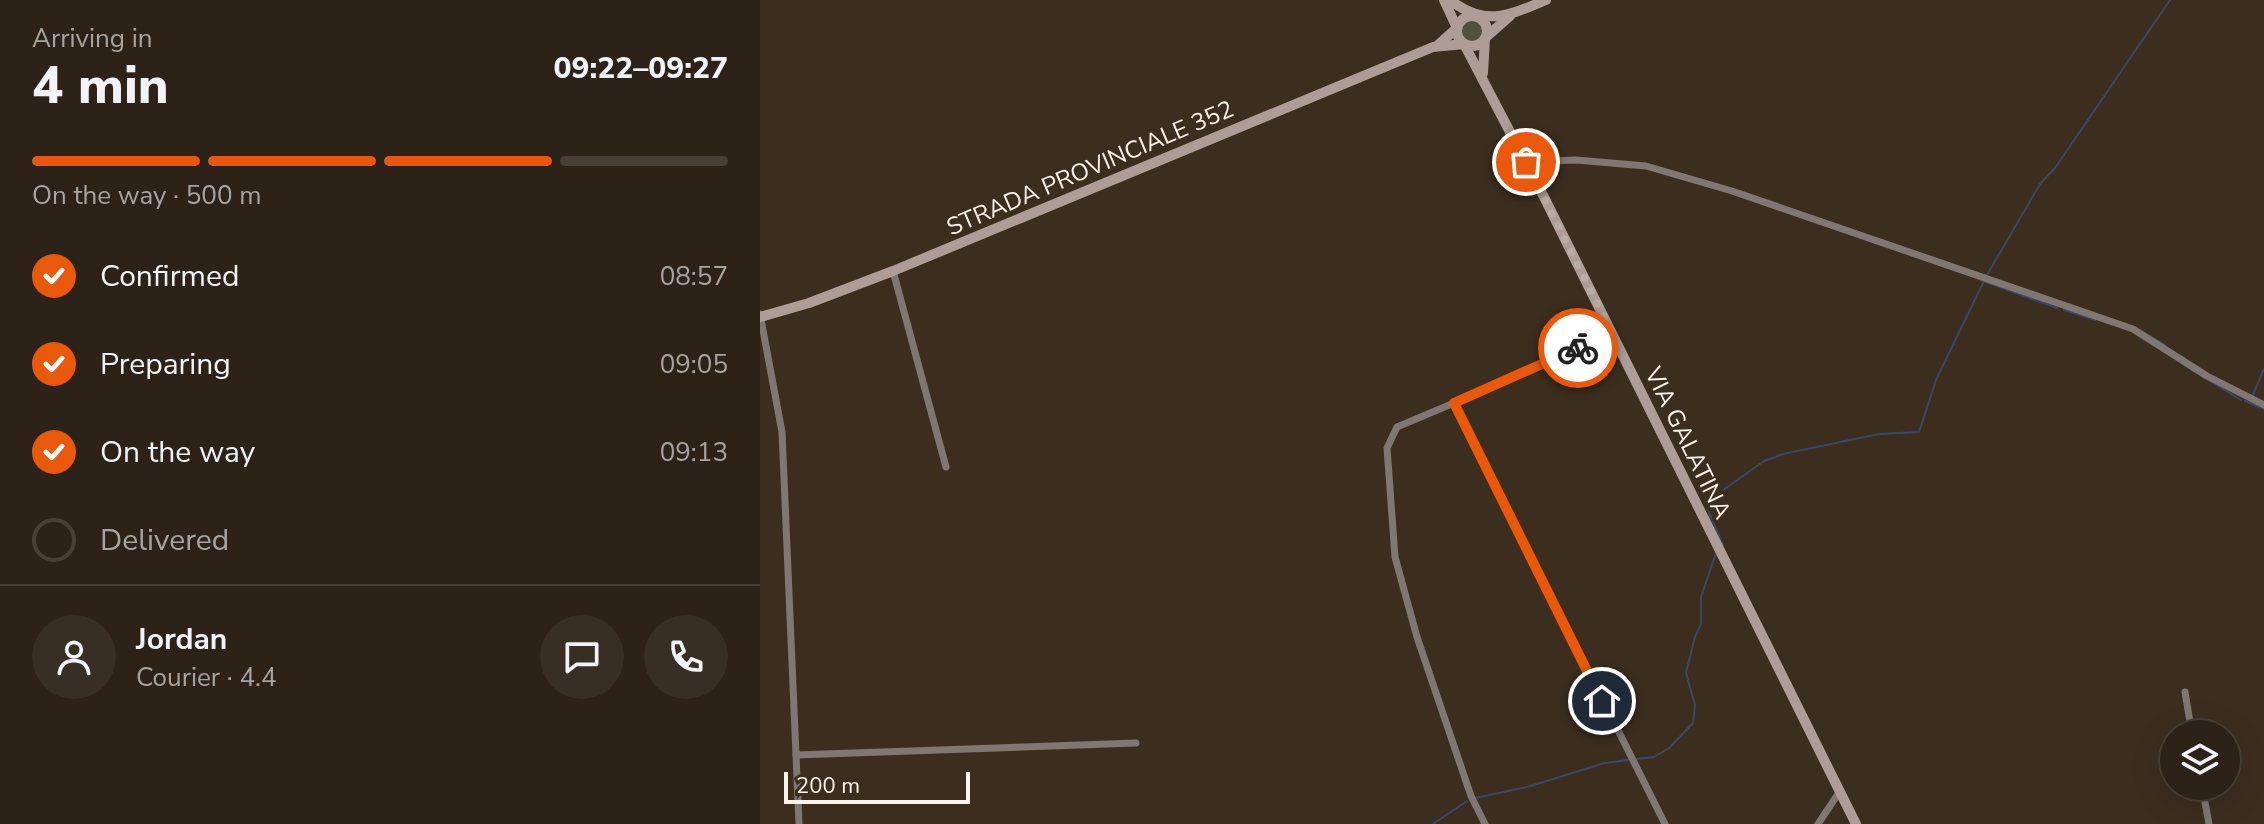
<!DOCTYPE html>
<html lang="en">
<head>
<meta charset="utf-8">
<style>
  body { margin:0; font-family:"Nunito Sans",sans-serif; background:#382f24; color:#f1f3f6; height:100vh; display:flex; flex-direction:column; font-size:30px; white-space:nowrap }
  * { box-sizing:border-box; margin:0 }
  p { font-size:26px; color:#a6a4a1 }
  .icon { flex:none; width:44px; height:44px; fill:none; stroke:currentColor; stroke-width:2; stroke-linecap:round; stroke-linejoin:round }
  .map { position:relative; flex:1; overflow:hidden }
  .sheet { display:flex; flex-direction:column; background:#2c2217; width:760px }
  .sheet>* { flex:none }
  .fabs { position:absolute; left:1400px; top:720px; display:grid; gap:16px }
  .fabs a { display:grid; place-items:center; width:80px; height:80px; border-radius:50%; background:#2c2217; box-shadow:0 8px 32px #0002,0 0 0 2px #483f36; font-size:40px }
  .scale { position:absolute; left:24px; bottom:20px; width:186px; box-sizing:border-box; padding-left:8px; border:4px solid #fbf2e9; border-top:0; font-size:22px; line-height:28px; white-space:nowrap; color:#fbf2e9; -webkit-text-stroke:6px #3b2e1f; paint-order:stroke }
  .pin { position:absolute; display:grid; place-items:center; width:68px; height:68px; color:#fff; margin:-34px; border:4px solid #fff; border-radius:50%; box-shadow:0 2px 8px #0007 }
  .courier { position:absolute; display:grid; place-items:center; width:80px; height:80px; margin:-40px; border:6px solid #ea580c; border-radius:50%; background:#fff; color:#222; box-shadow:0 2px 10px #0007 }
  .summary em { font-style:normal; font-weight:800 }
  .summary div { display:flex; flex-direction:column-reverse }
  .summary { display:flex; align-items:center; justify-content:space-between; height:136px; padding:0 32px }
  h1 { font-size:52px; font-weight:800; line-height:60px }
  .bar { display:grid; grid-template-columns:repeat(4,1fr); gap:12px 8px; align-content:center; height:96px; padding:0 32px }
  .bar i { height:10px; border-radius:6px; background:#483f36 }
  .bar .current { background:#ea580c }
  .bar p { grid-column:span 4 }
  .line { display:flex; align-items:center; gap:20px; padding:0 32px; border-top:2px solid #483f36 }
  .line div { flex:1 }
  .round { display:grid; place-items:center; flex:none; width:84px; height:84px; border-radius:42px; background:#382f24 }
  ol { padding:0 32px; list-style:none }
  li { display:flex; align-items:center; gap:24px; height:88px }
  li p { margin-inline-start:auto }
  li .icon { padding:8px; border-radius:50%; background:#ea580c; color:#fff; stroke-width:4 }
  li:last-child { color:#a6a4a1 }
  li i { width:44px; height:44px; border:4px solid #483f36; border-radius:50% }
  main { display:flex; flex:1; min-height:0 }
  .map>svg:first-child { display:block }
  .green { fill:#4d513e }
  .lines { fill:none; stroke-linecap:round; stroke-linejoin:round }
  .stream { stroke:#3b4864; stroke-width:2 }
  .street { stroke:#807672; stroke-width:7 }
  .secondary { stroke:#ae9d97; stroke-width:10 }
  .done { stroke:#b8ada2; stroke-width:8; stroke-dasharray:0 14.4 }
  .route { stroke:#ea580c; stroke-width:10 }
  .labels { text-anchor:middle; stroke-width:8; stroke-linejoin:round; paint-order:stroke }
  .street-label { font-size:24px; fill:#fbf2e9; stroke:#3b2e1f }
</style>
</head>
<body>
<main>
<section class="sheet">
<div class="summary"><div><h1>4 min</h1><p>Arriving in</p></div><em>09:22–09:27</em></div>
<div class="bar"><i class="current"></i><i class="current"></i><i class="current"></i><i></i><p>On the way · 500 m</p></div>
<ol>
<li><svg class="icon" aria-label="check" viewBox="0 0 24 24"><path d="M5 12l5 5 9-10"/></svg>Confirmed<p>08:57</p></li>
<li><svg class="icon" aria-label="check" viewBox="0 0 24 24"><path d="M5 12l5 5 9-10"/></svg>Preparing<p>09:05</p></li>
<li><svg class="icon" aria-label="check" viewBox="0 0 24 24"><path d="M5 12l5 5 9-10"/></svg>On the way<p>09:13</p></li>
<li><i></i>Delivered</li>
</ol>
<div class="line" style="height:144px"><a class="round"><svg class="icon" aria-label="person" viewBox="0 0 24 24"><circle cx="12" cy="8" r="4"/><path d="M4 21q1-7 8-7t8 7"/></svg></a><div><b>Jordan</b><p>Courier · 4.4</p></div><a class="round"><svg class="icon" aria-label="chat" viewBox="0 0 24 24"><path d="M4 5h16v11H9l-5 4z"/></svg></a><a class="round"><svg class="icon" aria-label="phone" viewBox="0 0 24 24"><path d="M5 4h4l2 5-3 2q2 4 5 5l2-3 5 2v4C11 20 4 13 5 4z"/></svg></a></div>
</section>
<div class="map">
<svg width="1504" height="824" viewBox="0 0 1504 824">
  <rect width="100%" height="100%" fill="#3b2e1f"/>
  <!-- green -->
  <circle class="green" cx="712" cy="31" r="12"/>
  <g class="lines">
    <!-- stream -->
    <g class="stream">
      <polyline points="1227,275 1280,184 1295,168 1410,0"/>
      <polyline points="1223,281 1297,308"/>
      <polyline points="1304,310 1335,320"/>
      <polyline points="1390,336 1405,345"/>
      <polyline points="1424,365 1481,400"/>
      <polyline points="1492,397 1504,369"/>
      <polyline points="1485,401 1504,409"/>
      <polyline points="963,545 949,513 948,501 1004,461 1023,454 1119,434 1159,432 1176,380 1224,281"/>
      <polyline points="877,759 894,757 909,748 933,723 935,705 926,673 935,637 941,624 941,597 956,553"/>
      <polyline points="715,798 767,787 845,763 868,760"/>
      <polyline points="673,824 707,801"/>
    </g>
    <!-- street -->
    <g class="street">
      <polyline points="766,162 816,160 886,166 972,191 1373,329 1447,376 1504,405"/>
      <polyline points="133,271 186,467"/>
      <polyline points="0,314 22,432 39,824"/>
      <polyline points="694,403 852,333"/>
      <polyline points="1425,692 1432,734"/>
      <polyline points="36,755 376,743"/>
      <polyline points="1442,786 1449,824"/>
      <polyline points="725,824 711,796 657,637 635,557 627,448 637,427 694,403 905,824"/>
      <polyline points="1058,824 1080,791"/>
    </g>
    <!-- secondary -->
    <g class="secondary">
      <path d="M690 0C725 27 748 16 786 0"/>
      <circle cx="712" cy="31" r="15"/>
      <polyline points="678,45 697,28 684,0"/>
      <polyline points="723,73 725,38 750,16"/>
      <polyline points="0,317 49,303 133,271 673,47 704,44 785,199 1096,824"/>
    </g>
  </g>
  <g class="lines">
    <!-- done -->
    <polyline class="done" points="766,162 852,333 818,348"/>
    <!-- route -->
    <polyline class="route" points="818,348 694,403 842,701"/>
  </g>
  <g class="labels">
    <!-- street labels -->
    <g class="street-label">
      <text transform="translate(330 168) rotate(-23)" y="8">STRADA PROVINCIALE 352</text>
      <text transform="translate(928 443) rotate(64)" y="8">VIA GALATINA</text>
    </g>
  </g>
</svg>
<div class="fabs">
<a><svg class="icon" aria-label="layers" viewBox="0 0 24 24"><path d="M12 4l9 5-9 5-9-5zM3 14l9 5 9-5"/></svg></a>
</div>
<div class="scale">200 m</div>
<div class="pin" style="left:766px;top:162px;background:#ea580c"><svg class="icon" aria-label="bag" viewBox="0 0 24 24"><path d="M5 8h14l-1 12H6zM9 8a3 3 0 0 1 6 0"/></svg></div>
<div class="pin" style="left:842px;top:701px;background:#1f2937"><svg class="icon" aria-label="home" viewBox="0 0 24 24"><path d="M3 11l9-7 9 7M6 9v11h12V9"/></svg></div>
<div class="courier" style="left:818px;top:348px"><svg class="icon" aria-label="bike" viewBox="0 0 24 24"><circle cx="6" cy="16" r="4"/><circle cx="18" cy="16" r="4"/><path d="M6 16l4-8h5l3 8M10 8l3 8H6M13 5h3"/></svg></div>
</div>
</main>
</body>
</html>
